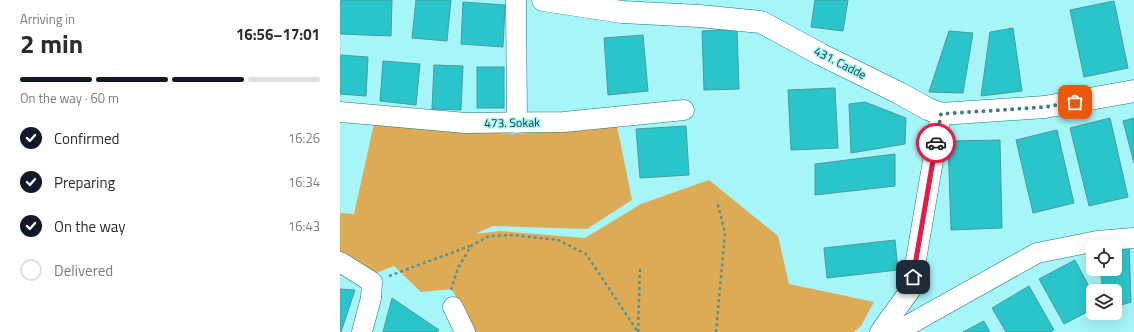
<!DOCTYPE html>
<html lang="en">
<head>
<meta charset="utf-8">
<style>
  body { margin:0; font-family:"Titillium Web",sans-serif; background:#f2f2f3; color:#2b2b33; height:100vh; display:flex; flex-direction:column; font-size:15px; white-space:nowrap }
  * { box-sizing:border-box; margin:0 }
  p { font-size:13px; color:#7c7c81 }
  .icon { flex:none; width:22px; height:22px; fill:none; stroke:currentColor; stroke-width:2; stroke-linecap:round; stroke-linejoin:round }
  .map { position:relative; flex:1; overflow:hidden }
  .side { display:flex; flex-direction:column; background:#fff; width:340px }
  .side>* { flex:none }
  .buttons { position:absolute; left:746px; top:240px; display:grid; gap:8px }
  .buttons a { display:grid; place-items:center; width:36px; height:36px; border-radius:6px; background:#fff; box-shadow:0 4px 16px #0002; font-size:20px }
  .pin { position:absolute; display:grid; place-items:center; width:34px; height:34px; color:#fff; margin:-17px; border-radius:8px; box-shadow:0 2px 6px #0006 }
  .courier { position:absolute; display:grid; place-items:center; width:40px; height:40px; margin:-20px; border:3px solid #e11d48; border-radius:50%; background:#fff; color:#222; box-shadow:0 1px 5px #0007 }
  .headline em { font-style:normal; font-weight:700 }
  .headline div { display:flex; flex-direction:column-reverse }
  .headline { display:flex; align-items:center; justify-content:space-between; height:68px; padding:0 20px }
  h1 { font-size:26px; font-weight:700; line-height:30px }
  .bar { display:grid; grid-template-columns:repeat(4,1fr); gap:6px 4px; align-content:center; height:48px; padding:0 20px }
  .bar i { height:5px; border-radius:3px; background:#e1e1e2 }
  .bar .current { background:#111827 }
  .bar p { grid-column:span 4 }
  ol { padding:0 20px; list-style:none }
  li { display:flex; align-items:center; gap:12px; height:44px }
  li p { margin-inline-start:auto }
  li .icon { padding:4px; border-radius:50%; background:#111827; color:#fff; stroke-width:4 }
  li:last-child { color:#7c7c81 }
  li i { width:22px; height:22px; border:2px solid #e1e1e2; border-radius:50% }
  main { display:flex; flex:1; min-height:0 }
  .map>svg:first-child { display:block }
  .green { fill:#ddab55 }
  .building { fill:#2ac5cb; stroke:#4b9a9e }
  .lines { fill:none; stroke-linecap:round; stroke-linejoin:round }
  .street-casing { stroke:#21767a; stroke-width:21 }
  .secondary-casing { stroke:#21767a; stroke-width:23 }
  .path { stroke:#599193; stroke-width:2.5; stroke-dasharray:3 3; stroke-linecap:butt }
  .street { stroke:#fff; stroke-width:20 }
  .secondary { stroke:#fff; stroke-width:22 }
  .done { stroke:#477a7c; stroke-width:4; stroke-dasharray:0 7.2 }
  .route { stroke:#e11d48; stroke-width:5 }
  .labels { text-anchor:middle; stroke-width:3; stroke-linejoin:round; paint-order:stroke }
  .street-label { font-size:12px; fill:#153738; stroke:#a5f5f9 }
</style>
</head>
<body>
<main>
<section class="side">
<div class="headline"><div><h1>2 min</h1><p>Arriving in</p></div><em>16:56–17:01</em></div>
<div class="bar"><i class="current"></i><i class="current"></i><i class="current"></i><i></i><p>On the way · 60 m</p></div>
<ol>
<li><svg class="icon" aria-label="check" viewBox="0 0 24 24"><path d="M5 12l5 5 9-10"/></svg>Confirmed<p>16:26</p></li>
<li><svg class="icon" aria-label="check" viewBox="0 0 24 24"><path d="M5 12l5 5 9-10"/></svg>Preparing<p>16:34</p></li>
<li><svg class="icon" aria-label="check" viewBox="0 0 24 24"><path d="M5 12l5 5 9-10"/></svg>On the way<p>16:43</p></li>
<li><i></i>Delivered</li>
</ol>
</section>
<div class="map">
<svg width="794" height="332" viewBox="0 0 794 332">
  <rect width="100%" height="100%" fill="#a5f5f9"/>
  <!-- green -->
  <polygon class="green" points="34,124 175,134 277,126 292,200 247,229 153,226 135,234 160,231 245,238 301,204 369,180 438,236 449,284 534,302 521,326 514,332 135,332 112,289 81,292 54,266 36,273 0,253 0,213 14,214"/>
  <!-- building -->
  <g class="building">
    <polygon points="0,0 52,0 51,36 0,34"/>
    <polygon points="76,0 111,0 107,41 72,38"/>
    <polygon points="475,0 508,0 503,31 471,27"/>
    <polygon points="774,1 788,68 744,77 730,10"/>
    <polygon points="123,2 165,5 163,47 121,44"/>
    <polygon points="673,28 682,91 641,96 650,32"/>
    <polygon points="397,29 399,89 364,90 362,31"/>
    <polygon points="609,31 633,33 623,93 589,92"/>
    <polygon points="303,35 308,91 268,95 264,38"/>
    <polygon points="0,55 28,57 26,96 0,94"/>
    <polygon points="43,61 80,64 76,105 40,101"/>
    <polygon points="94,65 123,66 121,110 92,109"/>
    <rect x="137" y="67" width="27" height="41"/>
    <polygon points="495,88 498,148 451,150 448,90"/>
    <polygon points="525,102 566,118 565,144 511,153 509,104"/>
    <polygon points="770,118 788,197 749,206 730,128"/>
    <polygon points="794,118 794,163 783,121"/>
    <polygon points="346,126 349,175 300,178 296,129"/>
    <polygon points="717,130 734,203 693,213 676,140"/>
    <polygon points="660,140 662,228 611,230 608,141"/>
    <polygon points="555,154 555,186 475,195 475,164"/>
    <polygon points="555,240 558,270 487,278 484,248"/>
    <polygon points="789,243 791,302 775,307 775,291 763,291 760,269 775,269 775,247"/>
    <polygon points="735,260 753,294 753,309 724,324 699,279"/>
    <polygon points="689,286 714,330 710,332 666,332 652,308"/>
    <polygon points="0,289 15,290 1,332 0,332"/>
    <polygon points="52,298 99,330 97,332 43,332"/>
    <polygon points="644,321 650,332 623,332"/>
  </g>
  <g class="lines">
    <!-- street casing -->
    <g class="street-casing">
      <g id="street">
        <polyline points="176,0 177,123"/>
        <polyline points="0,112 126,123 224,122 344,110"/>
        <polyline points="0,262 32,282 31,298 22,332"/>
        <polyline points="113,307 125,332"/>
        <polyline points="540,332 571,289 601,114"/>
        <polyline points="556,332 697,253 757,241 793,238"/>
      </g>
    </g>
    <!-- secondary casing -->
    <g class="secondary-casing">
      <polyline id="secondary" points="203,0 282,12 359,16 421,22 480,54 559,93 588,109 601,114 705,107 794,91"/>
    </g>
    <!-- path -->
    <g class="path">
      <polyline points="49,276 130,246"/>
      <polyline points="111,290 118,268 131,246 149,236 173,235 218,240 246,254 298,332"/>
      <polyline points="298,332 300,269"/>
      <polyline points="376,332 385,233 377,201"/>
    </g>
    <!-- street -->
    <use href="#street" class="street"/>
    <!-- secondary -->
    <use href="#secondary" class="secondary"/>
  </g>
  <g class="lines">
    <!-- done -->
    <polyline class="done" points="596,143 601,114 705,107 735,102"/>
    <!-- route -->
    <polyline class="route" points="573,277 596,143"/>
  </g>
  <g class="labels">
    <!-- street labels -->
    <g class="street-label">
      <text transform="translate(500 63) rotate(27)" y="4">431. Cadde</text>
      <text transform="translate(172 123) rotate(-1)" y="4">473. Sokak</text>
    </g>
  </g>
</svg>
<div class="buttons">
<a><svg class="icon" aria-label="locate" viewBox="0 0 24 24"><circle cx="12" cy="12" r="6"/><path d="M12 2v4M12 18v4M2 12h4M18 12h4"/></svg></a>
<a><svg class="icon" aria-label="layers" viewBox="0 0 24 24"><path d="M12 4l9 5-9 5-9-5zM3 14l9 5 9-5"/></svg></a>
</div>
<div class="pin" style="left:735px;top:102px;background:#ea580c"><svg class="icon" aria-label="bag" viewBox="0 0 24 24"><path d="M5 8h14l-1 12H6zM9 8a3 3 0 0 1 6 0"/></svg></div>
<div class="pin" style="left:573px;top:277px;background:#1f2937"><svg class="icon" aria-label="home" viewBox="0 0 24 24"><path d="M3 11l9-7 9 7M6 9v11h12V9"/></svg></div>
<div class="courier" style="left:596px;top:143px"><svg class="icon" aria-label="car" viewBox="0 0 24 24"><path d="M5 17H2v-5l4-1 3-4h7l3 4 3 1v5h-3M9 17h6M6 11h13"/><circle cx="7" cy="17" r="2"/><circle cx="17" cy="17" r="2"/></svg></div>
</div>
</main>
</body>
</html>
